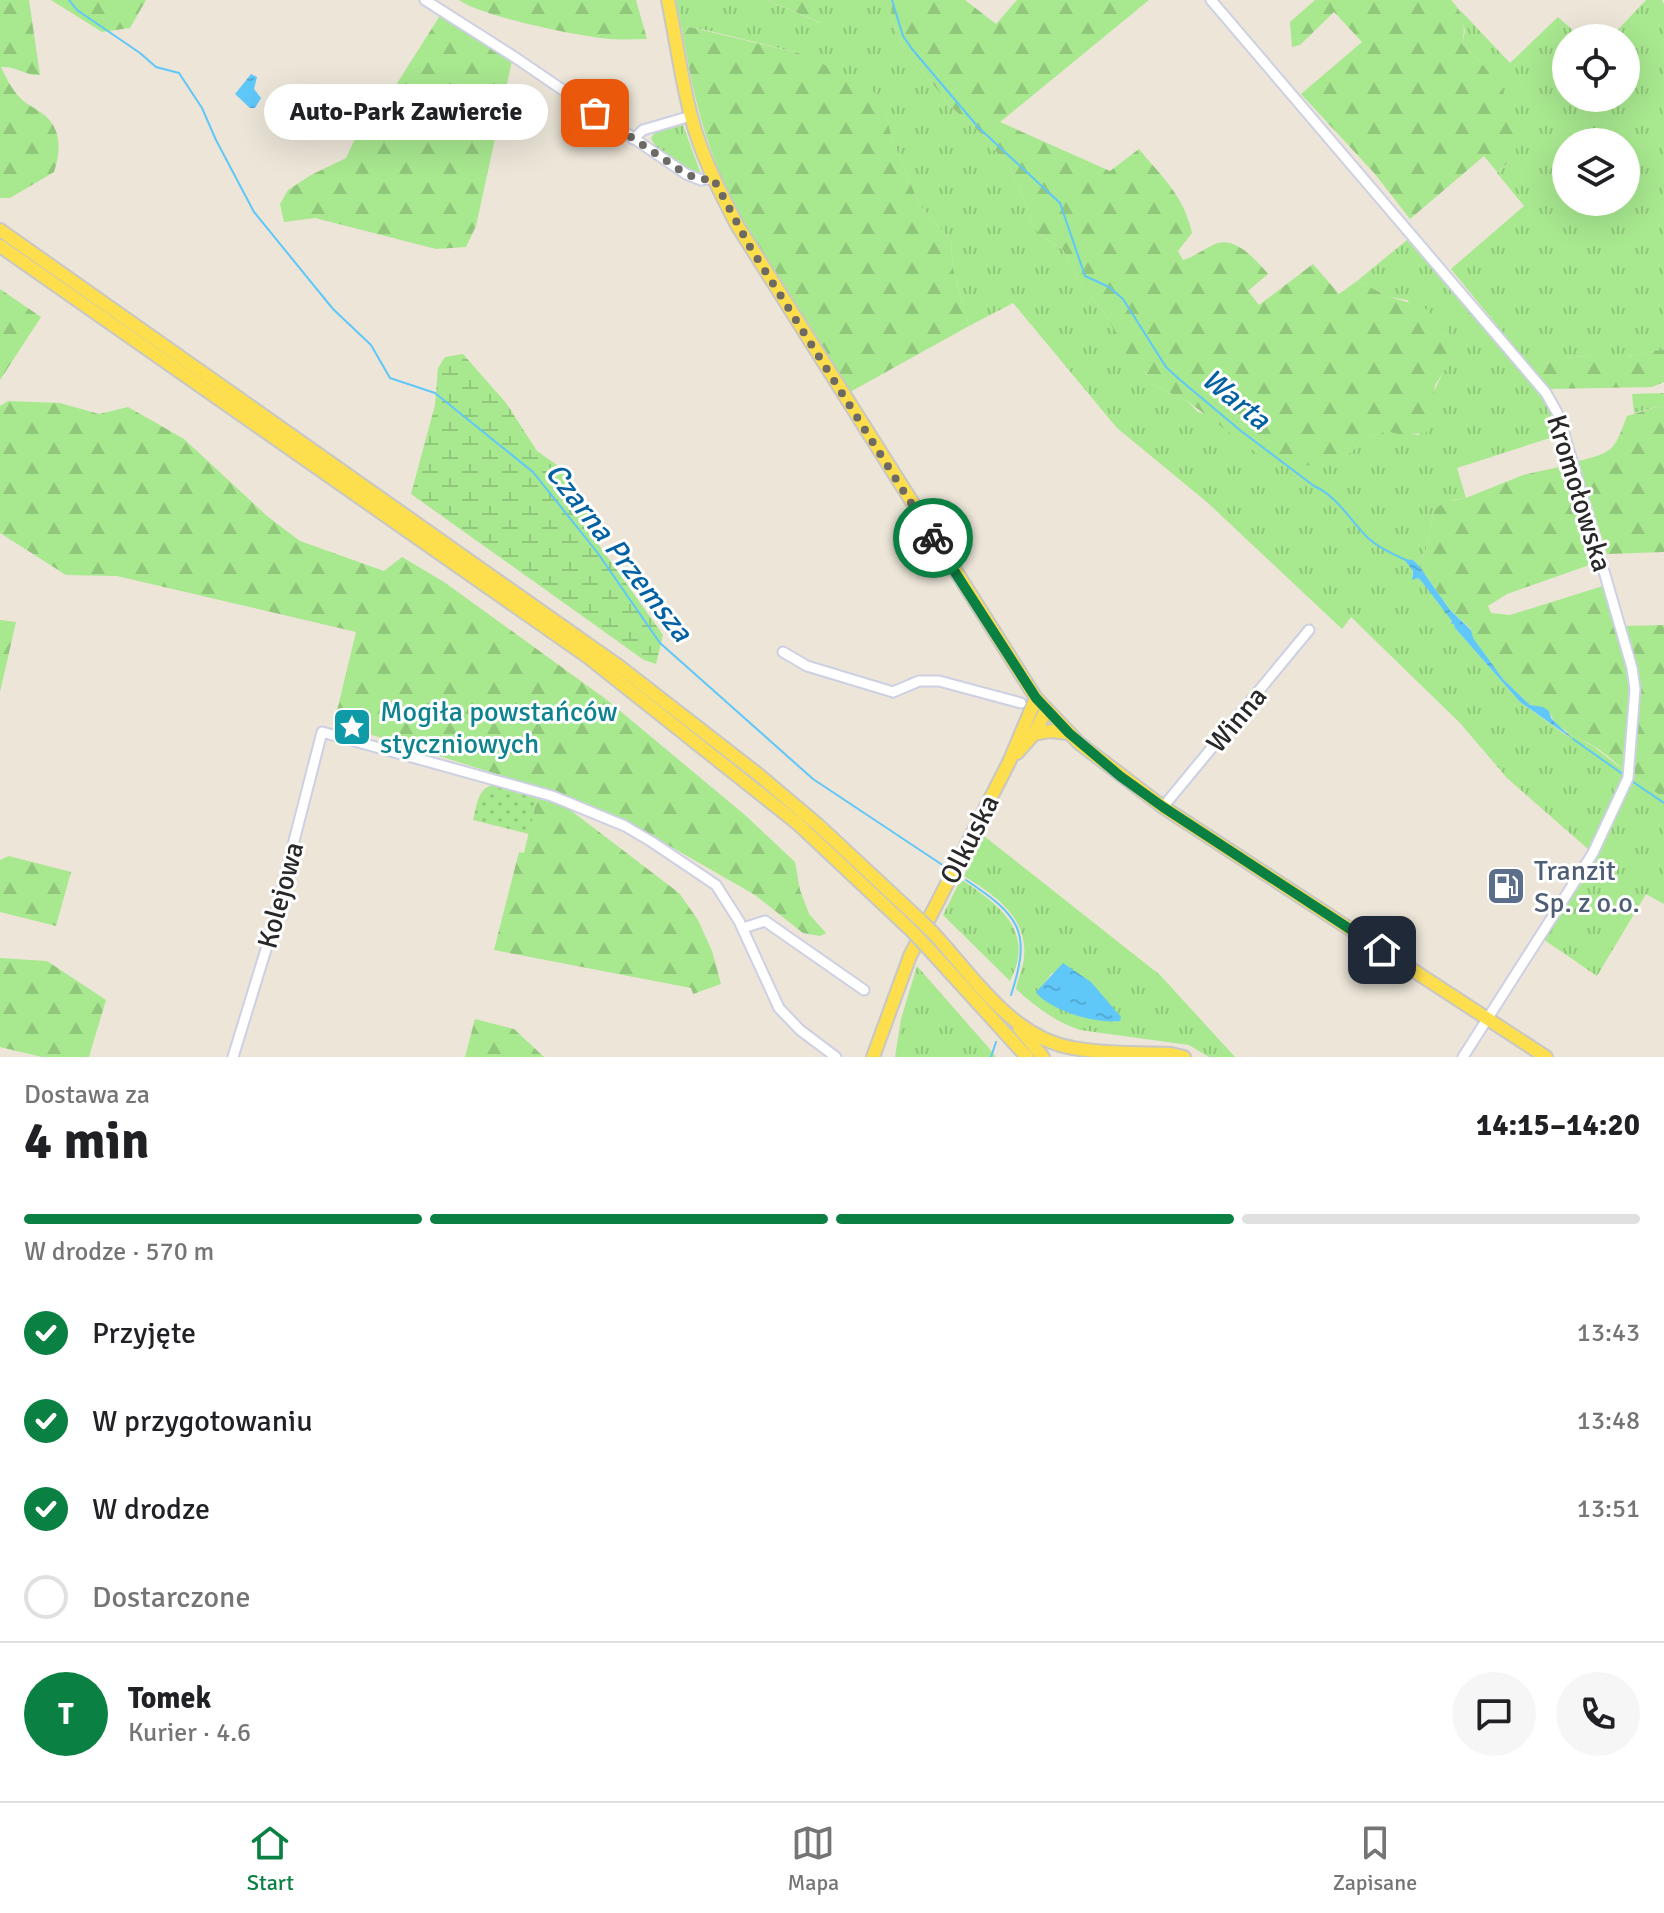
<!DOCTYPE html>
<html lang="pl">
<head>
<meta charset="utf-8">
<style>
  body { margin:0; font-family:Signika,sans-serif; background:#f6f6f6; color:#202124; height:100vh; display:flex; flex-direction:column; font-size:30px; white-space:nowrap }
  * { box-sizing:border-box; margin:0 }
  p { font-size:26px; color:#757577 }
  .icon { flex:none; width:44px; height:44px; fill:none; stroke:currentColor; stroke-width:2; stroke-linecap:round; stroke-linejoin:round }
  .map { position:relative; height:1057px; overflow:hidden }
  .side { display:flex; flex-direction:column; background:#fff; flex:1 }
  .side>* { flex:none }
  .fabs { position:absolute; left:1552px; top:24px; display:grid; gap:16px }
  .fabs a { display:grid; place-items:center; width:88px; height:88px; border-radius:50%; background:#fff; box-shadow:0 8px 32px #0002; font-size:40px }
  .pin { position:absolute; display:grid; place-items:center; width:68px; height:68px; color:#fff; margin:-34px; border-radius:16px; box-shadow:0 4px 12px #0006 }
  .courier { position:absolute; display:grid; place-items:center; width:80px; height:80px; margin:-40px; border:6px solid #0b8043; border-radius:50%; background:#fff; color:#222; box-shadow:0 2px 10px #0007 }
  .bubble { position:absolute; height:56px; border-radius:28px; background:#fff; box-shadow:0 8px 32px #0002; font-size:26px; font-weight:700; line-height:56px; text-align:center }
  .head em { font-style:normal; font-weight:700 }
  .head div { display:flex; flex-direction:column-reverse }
  .head { display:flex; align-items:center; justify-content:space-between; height:136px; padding:0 24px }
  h1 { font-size:52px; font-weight:700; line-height:60px }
  .bar { display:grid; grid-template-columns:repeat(4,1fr); gap:12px 8px; align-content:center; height:96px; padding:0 24px }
  .bar i { height:10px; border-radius:6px; background:#e0e0e0 }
  .bar .on { background:#0b8043 }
  .bar p { grid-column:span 4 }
  .line { display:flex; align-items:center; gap:20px; padding:0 24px; border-top:2px solid #e0e0e0 }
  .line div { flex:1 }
  .round { display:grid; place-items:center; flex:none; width:84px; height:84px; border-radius:42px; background:#f6f6f6 }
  ol { padding:0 24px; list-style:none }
  li { display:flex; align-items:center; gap:24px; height:88px }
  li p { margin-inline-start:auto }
  li .icon { padding:8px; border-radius:50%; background:#0b8043; color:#fff; stroke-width:4 }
  li:last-child { color:#757577 }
  li i { width:44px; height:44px; border:4px solid #e0e0e0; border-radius:50% }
  .menu { display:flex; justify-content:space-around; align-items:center; height:112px; border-top:2px solid #e0e0e0; background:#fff; font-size:22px; color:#757577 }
  .menu a { display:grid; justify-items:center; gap:4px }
  .menu .on { color:#0b8043 }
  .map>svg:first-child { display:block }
  .grass { fill:url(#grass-tufts); fill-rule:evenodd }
  .forest { fill:url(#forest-firs) }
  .wetland { fill:url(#wetland-marsh) }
  .park { fill:url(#park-dots) }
  .water { fill:url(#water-ripples) }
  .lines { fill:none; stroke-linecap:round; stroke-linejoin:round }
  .stream { stroke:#60c7f9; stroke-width:2 }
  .minor-casing { stroke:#cdd0e3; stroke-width:13 }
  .major-casing { stroke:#c7c7c7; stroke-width:16 }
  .minor { stroke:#fff; stroke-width:9 }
  .major { stroke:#fdde4d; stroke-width:12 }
  .major-bridge-casing { stroke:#c7c7c7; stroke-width:16; stroke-linecap:butt }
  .major-bridge { stroke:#fdde4d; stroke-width:12 }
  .done { stroke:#6d6a66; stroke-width:8; stroke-dasharray:0 14.4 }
  .route { stroke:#0b8043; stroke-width:10 }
  .labels { text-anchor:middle; stroke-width:6; stroke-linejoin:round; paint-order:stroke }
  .street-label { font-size:28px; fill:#282828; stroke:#fff }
  .culture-label { font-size:28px; fill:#0d838f; stroke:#fff; text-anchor:start }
  .service-label { font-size:28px; fill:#4e5e75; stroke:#fff; text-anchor:start }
  .water-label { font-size:30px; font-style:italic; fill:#0261a3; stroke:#fff }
</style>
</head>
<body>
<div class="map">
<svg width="1664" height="1057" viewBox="0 0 1664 1057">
  <defs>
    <pattern id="grass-tufts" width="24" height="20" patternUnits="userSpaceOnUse" patternTransform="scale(2)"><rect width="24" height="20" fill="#a8e88f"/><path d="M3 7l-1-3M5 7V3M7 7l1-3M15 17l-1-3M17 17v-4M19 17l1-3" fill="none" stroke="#91c77b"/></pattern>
    <pattern id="forest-firs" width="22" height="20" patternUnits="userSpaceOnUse" patternTransform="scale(2)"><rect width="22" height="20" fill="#a8e88f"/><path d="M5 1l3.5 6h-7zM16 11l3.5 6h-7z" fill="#91c77b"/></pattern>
    <pattern id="wetland-marsh" width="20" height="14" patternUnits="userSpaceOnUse" patternTransform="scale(2)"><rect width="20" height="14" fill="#a8e88f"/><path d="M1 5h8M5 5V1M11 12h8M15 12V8" fill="none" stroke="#91c77b"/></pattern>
    <pattern id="park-dots" width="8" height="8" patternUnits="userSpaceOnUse" patternTransform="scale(2)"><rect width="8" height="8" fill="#a8e88f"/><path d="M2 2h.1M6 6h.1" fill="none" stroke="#91c77b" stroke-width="1.8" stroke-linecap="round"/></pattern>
    <pattern id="water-ripples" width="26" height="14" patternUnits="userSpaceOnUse" patternTransform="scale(2)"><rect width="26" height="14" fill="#60c7f9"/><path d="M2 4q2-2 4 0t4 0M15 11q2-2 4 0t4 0" fill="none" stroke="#53abd5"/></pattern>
  </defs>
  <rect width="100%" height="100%" fill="#ece5d8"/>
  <!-- grass -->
  <g class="grass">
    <path d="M676 0H767L820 23 809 0H892L891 15 902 45 950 106 985 137 994 150 1007 161 1027 207 1031 222 1039 234 1063 250 1081 284 1107 316 1125 352 1144 371 1154 385 1187 401 1198 412 1344 458 1365 439 1386 431 1419 435C1429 408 1435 381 1453 357L1407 300 1390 297 1357 281 1407 240 1529 378 1546 402 1559 435 1457 468 1466 498 1453 500 1434 510 1426 549 1419 566 1413 560 1412 579 1418 578 1422 582 1454 623 1455 628 1520 702 1570 738 1566 731 1594 747 1626 772 1588 849 1507 778 1460 723 1351 617 1342 629 1208 503 1117 428 1013 303 969 326 953 268 951 241 919 204 892 138 886 115 799 53 710 31 690 27 682 30Z"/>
    <path d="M1646 0H1662L1664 4V350C1651 351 1639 355 1626 356 1601 357 1552 352 1535 372L1451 269 1524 206 1497 173 1511 160 1483 65 1462 44 1465 31 1460 10 1510 63 1558 17 1578 35 1612 36ZM1566 38H1626V98H1566ZM1566 142H1626V202H1566Z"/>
    <path d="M683 125 701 174H697C681 165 658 156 651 138L656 131Z"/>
    <polygon points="1664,393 1664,408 1660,406 1634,413 1632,394"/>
    <polygon points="1632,775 1664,798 1664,904 1646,894 1597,976 1543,939 1593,867 1629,789"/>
    <path d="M984 836 1160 975 1235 1057H1209L1189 1045 1080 1030C1054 1021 1036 1007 1016 989 1018 978 1023 968 1024 958 1028 916 994 895 964 876ZM1052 973 1091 982 1112 1008 1116 1022 1057 1007 1037 992Z"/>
    <path d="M961 879C999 905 1036 931 1010 981L943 915Z"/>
    <polygon points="917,966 988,1047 996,1057 895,1057 901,1019"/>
  </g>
  <!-- forest -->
  <g class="forest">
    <path d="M0 0H29L40 75C25 76 17 66 1 67 7 80 14 94 26 103 32 107 38 110 43 114 62 128 61 152 54 172L10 198H0Z"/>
    <polygon points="51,0 146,0 130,28 102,32"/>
    <path d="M459 0H636L647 39C634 39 621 40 609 39 577 36 483 17 459 0Z"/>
    <polygon points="767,0 809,0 821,23"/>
    <path d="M892 0H965L996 24 1017 0H1149L1000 122 1110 171 1139 149C1162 177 1184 196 1192 233L1178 251 1183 260C1194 257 1202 250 1213 245 1234 234 1256 260 1268 274L1248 291 1259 305 1313 264 1339 294 1357 281 1390 297 1424 307 1451 335 1456 345 1453 357 1435 385 1432 419 1426 433 1402 435 1386 431 1365 439 1344 458 1314 465 1294 466 1269 462 1187 401 1154 385 1144 371 1124 352 1107 316 1081 284 1063 250 1039 234 1031 222 1027 207 1007 161 994 150 985 137 950 106 902 45 891 15Z"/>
    <path d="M1315 0H1451C1464 13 1466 26 1462 44L1483 65 1505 95 1522 134 1511 160 1497 172 1484 156 1410 219 1375 174 1301 94 1362 42 1334 12 1300 45 1292 47 1290 22Z"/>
    <polygon points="441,14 513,56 476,226 466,247 436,249 315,218 284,222 280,204 288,190 311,175 346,158 366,116 384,124 387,99"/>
    <path d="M690 27 799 53 871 87 886 115 892 138 919 204 951 241 953 268 969 326 850 392C804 319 749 247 717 166 699 122 690 76 682 30Z"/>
    <polygon points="0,289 41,317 0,380"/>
    <path d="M1664 350V382L1652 387 1549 389 1535 372C1550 352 1603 357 1626 356 1639 355 1651 350 1664 350Z"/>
    <polygon points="8,401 60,403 99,414 128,407 184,439 267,516 300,541 384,571 402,557 444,582 607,700 745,815 795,862 800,890 809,914 826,933 820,936 803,933 755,895 621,818 560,794 334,723 356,632 117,576 66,575 0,533 0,406"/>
    <path d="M1660 406 1664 408V552L1607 554 1578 461C1615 452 1614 450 1627 416Z"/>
    <path d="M1568 465 1598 562 1507 594 1488 606 1491 613 1510 615 1603 586 1628 671 1631 689 1626 772C1616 763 1606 754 1595 747 1579 737 1555 730 1549 711L1530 705 1503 679 1472 638 1471 629 1450 610 1419 566 1426 549 1434 510 1445 502 1466 498 1523 475Z"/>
    <polygon points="0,620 16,622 0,692"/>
    <polygon points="1664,625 1664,798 1632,775 1640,695 1622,626"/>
    <polygon points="537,798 565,806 679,893 698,920 712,951 721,984 693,994 691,988 494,950 519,852 524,853"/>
    <polygon points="9,856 71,872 56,926 0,912 0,860"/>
    <polygon points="0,958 47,961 106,1000 89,1057 42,1057 0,1047"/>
    <polygon points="475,1019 514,1029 544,1057 465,1057"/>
  </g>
  <!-- wetland -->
  <polygon class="wetland" points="463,354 506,403 537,451 561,468 585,502 599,545 663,635 656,664 644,660 411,494 435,405 438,368 445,357"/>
  <!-- park -->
  <path class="park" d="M492 785 537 798 529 834 473 820C477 806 477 790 492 785Z"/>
  <!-- water -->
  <g class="water">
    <polygon points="251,74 257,77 254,89 261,98 255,108 250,108 235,94"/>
    <polygon points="1404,559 1413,560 1419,566 1450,610 1471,630 1473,638 1503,679 1530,705 1543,707 1549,711 1551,718 1574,740 1520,702 1455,628 1454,624 1451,624 1452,621 1422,582 1418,578 1412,580 1413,571"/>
    <path d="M1063 963 1091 982 1121 1017 1120 1021C1096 1024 1056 1012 1038 995L1036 992Z"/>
  </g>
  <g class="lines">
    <!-- stream -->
    <g class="stream">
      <polyline points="69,0 77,10 140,53 156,67 179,73 202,108 216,140 254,212 333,309 371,345 390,378 435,393 533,472 597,552 660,643 813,779 944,866"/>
      <path d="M892 0 903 36 912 49 978 127 1060 203 1085 276 1109 287 1123 299 1166 367 1179 379 1241 431 1314 486C1337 496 1350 520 1368 538 1379 548 1392 554 1406 560"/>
      <polyline points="1573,739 1624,775"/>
      <polyline points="1633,782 1664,803"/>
      <path d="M966 880C1020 916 1032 931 1011 995"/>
      <polyline points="991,1057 996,1042"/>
    </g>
    <!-- minor casing -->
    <g class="minor-casing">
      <g id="minor">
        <polyline points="425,0 513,56 686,174 701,180 713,178"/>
        <polyline points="1211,0 1546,393 1559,416 1632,668 1635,689 1628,778 1593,853 1463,1057"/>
        <polyline points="633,139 643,130 691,116"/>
        <polyline points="783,652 807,666 893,692 919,681 939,681 1021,703"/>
        <polyline points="1163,807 1309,630"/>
        <polyline points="743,928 765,921 864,990"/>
        <polyline points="233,1057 267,946 322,732 552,796 625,826 652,842 716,885 739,921 779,1008 800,1030 836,1057"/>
      </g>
    </g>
    <!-- major casing -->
    <g class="major-casing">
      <g id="major">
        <path d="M668 0C676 39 681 78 691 116 701 155 719 190 737 225L1036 698 1079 743 1163 807 1546 1057"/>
        <polyline points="0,230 620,667 759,775 817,824 920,920"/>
        <polyline points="0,246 588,657 797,823 913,932"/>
        <polyline points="1034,734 1050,731 1069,733"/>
        <polyline points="1017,753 1034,734 1046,710"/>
        <path d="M934 934C973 976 1012 1038 1073 1048 1105 1054 1139 1053 1171 1054L1184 1057"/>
        <polyline points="927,947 1027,1057"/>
        <polyline points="1019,1028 1043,1057"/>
        <polyline points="873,1057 910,956 1009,762 1036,698"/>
      </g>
    </g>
    <!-- minor -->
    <use href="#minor" class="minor"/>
    <!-- major -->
    <use href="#major" class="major"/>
    <!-- major-bridge casing -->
    <g class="major-bridge-casing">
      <g id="major-bridge">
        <polyline points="920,920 934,934"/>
        <polyline points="913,932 927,947"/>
      </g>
    </g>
    <!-- major-bridge -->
    <use href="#major-bridge" class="major-bridge"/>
  </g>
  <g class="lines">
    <!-- done -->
    <polyline class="done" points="595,113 686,174 701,180 713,178 750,247 933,538"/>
    <!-- route -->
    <polyline class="route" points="933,538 1036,698 1069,733 1120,776 1163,807 1382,950"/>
  </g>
  <!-- icons -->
  <defs>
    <g id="sight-square" transform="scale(2)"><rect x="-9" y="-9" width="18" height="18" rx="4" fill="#0f9aa8" stroke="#fff"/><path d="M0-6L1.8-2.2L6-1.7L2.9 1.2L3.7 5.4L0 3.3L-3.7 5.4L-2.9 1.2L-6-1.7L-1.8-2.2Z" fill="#fff"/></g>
    <g id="fuel-square" transform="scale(2)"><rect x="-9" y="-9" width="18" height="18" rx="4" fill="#5c6f8a" stroke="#fff"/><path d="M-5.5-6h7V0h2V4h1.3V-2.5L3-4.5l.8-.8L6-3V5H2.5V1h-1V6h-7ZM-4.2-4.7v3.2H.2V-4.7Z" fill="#fff"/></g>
  </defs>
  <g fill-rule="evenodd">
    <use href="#sight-square" x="352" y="727"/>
    <use href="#fuel-square" x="1506" y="886"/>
  </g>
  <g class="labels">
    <!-- street labels -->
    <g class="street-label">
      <text transform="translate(1580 493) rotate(73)" y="10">Kromołowska</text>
      <text transform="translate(1236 719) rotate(-50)" y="10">Winna</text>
      <text transform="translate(969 839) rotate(-63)" y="10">Olkuska</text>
      <text transform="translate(280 895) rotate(-75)" y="10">Kolejowa</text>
    </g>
    <!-- culture labels -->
    <g class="culture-label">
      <text x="380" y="721">Mogiła powstańców<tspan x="380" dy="32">styczniowych</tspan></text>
    </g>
    <!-- service labels -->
    <g class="service-label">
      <text x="1534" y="880">Tranzit<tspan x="1534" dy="32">Sp. z o.o.</tspan></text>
    </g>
    <!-- water labels -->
    <g class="water-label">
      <text transform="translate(1236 399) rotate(39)" y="10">Warta</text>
      <text transform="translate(619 552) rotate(52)" y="10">Czarna Przemsza</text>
    </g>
  </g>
</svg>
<div class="fabs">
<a><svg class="icon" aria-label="locate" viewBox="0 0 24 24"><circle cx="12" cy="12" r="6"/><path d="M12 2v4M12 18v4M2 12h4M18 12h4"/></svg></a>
<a><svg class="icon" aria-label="layers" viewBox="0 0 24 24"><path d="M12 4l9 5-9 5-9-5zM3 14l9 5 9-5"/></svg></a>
</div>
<div class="pin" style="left:595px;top:113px;background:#ea580c"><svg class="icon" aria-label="bag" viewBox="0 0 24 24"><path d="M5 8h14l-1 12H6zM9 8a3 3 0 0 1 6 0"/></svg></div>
<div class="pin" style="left:1382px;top:950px;background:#1f2937"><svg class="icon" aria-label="home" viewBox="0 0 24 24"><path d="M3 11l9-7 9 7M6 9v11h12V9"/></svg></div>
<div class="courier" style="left:933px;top:538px"><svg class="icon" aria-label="bike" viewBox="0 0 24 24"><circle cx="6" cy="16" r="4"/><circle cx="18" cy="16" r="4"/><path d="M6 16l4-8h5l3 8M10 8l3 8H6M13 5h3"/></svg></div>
<div class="bubble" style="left:264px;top:84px;width:284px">Auto-Park Zawiercie</div>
</div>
<section class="side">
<div class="head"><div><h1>4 min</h1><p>Dostawa za</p></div><em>14:15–14:20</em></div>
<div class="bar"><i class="on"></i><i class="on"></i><i class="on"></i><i></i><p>W drodze · 570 m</p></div>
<ol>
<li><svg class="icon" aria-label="check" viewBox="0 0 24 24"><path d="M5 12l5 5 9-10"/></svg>Przyjęte<p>13:43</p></li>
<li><svg class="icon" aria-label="check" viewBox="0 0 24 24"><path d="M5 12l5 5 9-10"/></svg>W przygotowaniu<p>13:48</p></li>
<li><svg class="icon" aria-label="check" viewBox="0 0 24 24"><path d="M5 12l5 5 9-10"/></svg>W drodze<p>13:51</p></li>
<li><i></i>Dostarczone</li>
</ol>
<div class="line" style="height:144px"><b class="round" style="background:#0b8043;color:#fff">T</b><div><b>Tomek</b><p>Kurier · 4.6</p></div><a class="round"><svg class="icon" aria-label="chat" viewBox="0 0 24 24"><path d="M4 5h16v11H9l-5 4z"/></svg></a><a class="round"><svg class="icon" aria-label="phone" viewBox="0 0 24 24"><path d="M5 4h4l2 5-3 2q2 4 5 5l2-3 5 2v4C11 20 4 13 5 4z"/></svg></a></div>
</section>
<nav class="menu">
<a class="on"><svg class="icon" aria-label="home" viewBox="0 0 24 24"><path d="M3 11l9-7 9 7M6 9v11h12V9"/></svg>Start</a>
<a><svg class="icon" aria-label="map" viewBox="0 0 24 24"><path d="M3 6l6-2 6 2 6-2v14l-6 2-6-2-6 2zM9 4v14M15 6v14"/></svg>Mapa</a>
<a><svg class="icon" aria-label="saved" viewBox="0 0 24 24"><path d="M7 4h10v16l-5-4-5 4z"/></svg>Zapisane</a>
</nav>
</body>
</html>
